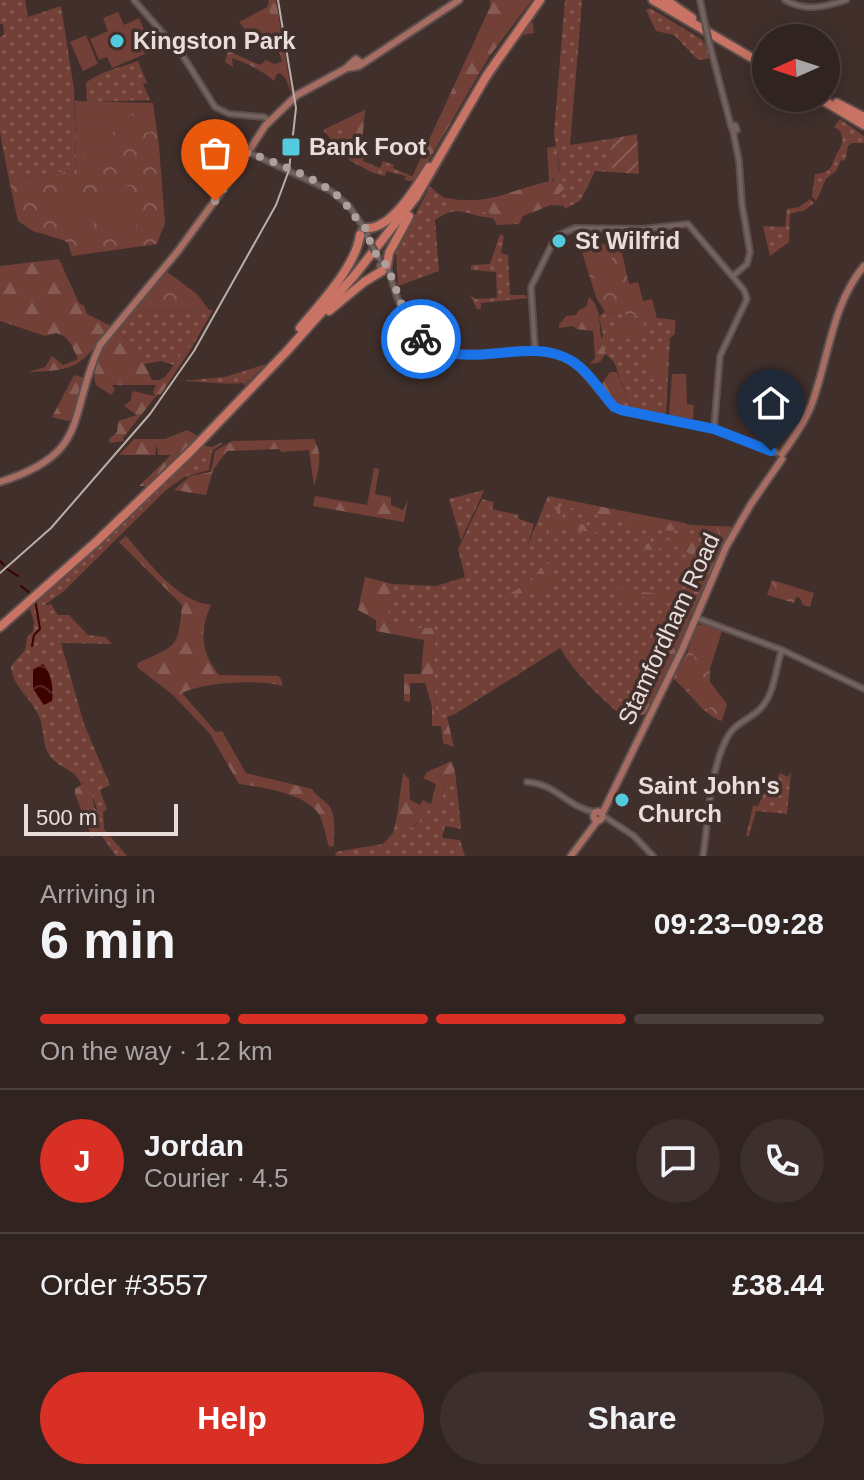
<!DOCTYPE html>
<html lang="en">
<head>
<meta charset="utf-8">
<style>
  body { margin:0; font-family:Helvetica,sans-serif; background:#3c2f2d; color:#f1f3f6; height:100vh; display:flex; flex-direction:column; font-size:30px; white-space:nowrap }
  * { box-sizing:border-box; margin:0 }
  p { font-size:26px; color:#a8a4a5 }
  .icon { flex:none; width:44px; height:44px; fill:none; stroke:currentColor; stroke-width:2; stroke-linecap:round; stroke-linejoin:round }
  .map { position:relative; height:856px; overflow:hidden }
  .panel { display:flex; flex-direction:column; background:#302320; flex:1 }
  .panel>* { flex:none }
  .needle { width:52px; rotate:267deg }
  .buttons { position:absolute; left:752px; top:24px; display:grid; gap:16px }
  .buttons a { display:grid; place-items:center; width:88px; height:88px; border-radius:50%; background:#302320; box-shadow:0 4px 20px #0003,0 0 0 2px #4b403e; font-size:40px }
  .scale { position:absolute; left:24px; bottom:20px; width:154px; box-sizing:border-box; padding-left:8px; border:4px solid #e8dddb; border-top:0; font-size:22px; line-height:28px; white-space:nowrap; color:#e8dddb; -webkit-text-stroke:6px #402f2b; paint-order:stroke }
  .pin { position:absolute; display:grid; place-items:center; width:68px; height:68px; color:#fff; margin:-82px -34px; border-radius:50% 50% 50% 0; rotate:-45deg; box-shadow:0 0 8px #0007 }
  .pin .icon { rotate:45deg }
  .courier { position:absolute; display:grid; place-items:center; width:80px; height:80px; margin:-40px; border:6px solid #1a73e8; border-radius:50%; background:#fff; color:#222; box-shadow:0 2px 10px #0007 }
  .summary em { font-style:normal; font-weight:600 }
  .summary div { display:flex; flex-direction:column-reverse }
  .summary { display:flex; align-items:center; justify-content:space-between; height:136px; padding:0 40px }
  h1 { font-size:52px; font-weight:600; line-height:60px }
  .bar { display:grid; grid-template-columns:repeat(4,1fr); gap:12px 8px; align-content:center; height:96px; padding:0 40px }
  .bar i { height:10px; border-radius:6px; background:#4b403e }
  .bar .current { background:#d93025 }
  .bar p { grid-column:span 4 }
  .line { display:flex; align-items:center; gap:20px; padding:0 40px; border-top:2px solid #4b403e }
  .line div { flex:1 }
  .round { display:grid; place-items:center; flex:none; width:84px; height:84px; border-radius:42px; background:#3c2f2d }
  .cta { display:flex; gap:16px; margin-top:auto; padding:16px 40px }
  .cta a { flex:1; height:92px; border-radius:48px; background:#d93025; color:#fff; font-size:32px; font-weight:600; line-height:92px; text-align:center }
  .cta a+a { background:#3c2f2d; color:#f1f3f6 }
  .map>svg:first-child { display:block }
  .grass { fill:url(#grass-dots) }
  .forest { fill:url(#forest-firs) }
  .park { fill:url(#park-crowns) }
  .garden { fill:url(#garden-furrows) }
  .pitch { fill:#724037 }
  .water { fill:url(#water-waves) }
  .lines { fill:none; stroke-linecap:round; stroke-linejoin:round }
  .stream { stroke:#3c0200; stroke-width:2 }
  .minor-casing { stroke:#5c4e4c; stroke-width:8 }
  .major-casing { stroke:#5c4e4c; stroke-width:10 }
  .highway-casing { stroke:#5c4e4c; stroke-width:12 }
  .minor { stroke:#75625e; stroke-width:4 }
  .major { stroke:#a76c62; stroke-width:6 }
  .highway { stroke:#c87364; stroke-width:8 }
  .tram { stroke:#baadaa; stroke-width:2 }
  .minor-bridge-casing { stroke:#5c4e4c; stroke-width:8; stroke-linecap:butt }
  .minor-bridge { stroke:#75625e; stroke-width:4 }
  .done { stroke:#ada09d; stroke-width:8; stroke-dasharray:0 14.4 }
  .route { stroke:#1a73e8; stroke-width:10 }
  .poi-dot { fill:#54cade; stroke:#402f2b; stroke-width:3 }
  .labels { text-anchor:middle; stroke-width:7; stroke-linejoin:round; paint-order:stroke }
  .poi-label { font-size:24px; font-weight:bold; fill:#e8dddb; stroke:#402f2b; text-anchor:start }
  .street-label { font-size:24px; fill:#e8dddb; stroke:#402f2b }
</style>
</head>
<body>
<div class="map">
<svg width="864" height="856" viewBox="0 0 864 856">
  <defs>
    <pattern id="grass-dots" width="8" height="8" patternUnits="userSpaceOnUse" patternTransform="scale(2)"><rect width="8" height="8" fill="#724037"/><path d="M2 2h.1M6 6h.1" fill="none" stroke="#865b53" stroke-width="1.8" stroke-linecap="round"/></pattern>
    <pattern id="forest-firs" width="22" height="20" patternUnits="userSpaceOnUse" patternTransform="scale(2)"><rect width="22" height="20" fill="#724037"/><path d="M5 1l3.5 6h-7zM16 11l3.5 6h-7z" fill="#865b53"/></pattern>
    <pattern id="park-crowns" width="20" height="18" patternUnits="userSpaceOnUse" patternTransform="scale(2)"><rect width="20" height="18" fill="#724037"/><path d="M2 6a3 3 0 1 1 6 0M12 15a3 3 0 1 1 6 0" fill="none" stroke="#865b53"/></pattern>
    <pattern id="garden-furrows" width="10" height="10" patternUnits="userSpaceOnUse" patternTransform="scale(2)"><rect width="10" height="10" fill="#724037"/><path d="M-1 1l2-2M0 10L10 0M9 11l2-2" fill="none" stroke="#865b53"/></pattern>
    <pattern id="water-waves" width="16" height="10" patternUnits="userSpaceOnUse" patternTransform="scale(2)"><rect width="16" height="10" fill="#3c0200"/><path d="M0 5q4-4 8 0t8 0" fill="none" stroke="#582625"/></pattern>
  </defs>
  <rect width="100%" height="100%" fill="#402f2b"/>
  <!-- grass -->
  <g class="grass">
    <polygon points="0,0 25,0 28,17 61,6 74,89 76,170 9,180 0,132 0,37 4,35 3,24 0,24"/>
    <polygon points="565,0 582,0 579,38 573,48 573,81 567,142 570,145 610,139 612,172 595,171 581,200 565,209 559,194 564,190 552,183 560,170 554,133"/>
    <polygon points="650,8 701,39 707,46 709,58 702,60 697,59 674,35 656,31 646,10"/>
    <path d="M138 61 147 83 143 84 150 100 87 102 86 83C98 72 122 67 138 61Z"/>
    <polygon points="365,110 361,152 365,153 363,161 380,168 383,161 394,165 393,168 418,179 417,182 405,180 406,176 386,171 385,176 373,173 349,160 323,130"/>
    <path d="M840 119 864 136V143H852L848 146 845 161 841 160 836 171 826 179 816 201 812 196 815 174C831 173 831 167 836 155 841 146 845 143 840 131L834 127Z"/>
    <path d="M430 186C444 201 466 210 489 212L493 218C467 217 460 202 435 220L439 271 398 286 396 253Z"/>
    <polygon points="810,199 814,203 805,210 790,214 789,242 770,256 763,226 785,227 787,209 799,207"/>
    <polygon points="500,234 504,236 501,253 508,255 510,295 525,295 528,298 481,303 481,309 477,309 470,295 476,299 497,298 496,272 471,270 471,265 490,264"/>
    <polygon points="213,310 191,349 187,347 174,365 161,361 144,364 136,346 114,329 130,311"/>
    <polygon points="605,312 675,320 675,334 670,338 666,415 663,410 631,407 614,362 603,351 600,342 603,336 599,316"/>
    <path d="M266 364 244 386 243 383C222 385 203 381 181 381L225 377Z"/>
    <path d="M224 442 212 451 209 470 184 477 165 491 63 592 43 606 51 604 58 615H69L88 635 106 637 112 644 61 643 84 724 110 785 100 790 107 809 103 812 104 829 127 856H116L99 832C102 818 93 794 85 782L81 784C76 769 58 768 50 756 41 744 45 727 38 714 30 697 12 686 11 666L25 650 27 638 33 631 34 622 30 609 0 634V631L94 550 201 445 211 447Z"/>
    <polygon points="484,490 484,491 461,540 449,499"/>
    <path d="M548 496 691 525 734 527 693 609 671 668 644 715 623 717C599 696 577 676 560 648L455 714 437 721 433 672 435 631 432 628H415L386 622 392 584 436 586 465 577 458 549 482 499 494 502 492 509 518 515 519 519 534 524 527 547Z"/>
    <polygon points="455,771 461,826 460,829 445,826 442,838 460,840 465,856 336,856 335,852 383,844 393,833 397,816 413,828 430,808 441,803 446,776"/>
    <polygon points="791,772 787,814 756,811 749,836 746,836 753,806 758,806 772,777 777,779 780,773 788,777"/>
  </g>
  <!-- forest -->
  <g class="forest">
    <path d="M268 0H276L292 96 286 79 280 73 277 74 274 81C261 70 249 64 232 58L233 67 225 62 228 51 260 65 266 60 274 64 282 62 276 41 281 39 267 7 269 3Z"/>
    <polygon points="490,0 532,0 489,57 418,179 412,177 490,7"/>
    <path d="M529 22 533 23 534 33 523 35 512 49 482 94 430 186C458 128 490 74 529 22Z"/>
    <polygon points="577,38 579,38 570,145 567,142 567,113 573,81 573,48"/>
    <polygon points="365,110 361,152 357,148 359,144 353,136 349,136 353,129 345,135 341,127 344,120"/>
    <path d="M556 146 560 175 553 179 552 183 570 184 559 194 564 206 551 205 523 216 519 224 497 225 489 212 474 211 446 201 447 198C488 206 511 190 549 181L547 148Z"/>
    <path d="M59 259 79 303 84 306 87 314 111 326C81 365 79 371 28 372L45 367 52 356 63 365 78 359 71 344 64 336 56 333 45 336 0 321V266Z"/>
    <path d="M589 297C605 310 596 336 606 353L600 362 590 364 595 358 593 331 576 329 573 326 559 328V325L566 316 576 315 579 310 586 307Z"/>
    <path d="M114 329 136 346 152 380H160L165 377 187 347 191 349 161 394 156 396 123 438 124 441 109 443V439L117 432 118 421 137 415 124 406 131 400 132 391 155 396 153 392 156 385H112L115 390 111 395 96 385C90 366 103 345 114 329Z"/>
    <polygon points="610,372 617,372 631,407 637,405 663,410 666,417 623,409 616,405 600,386"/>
    <polygon points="74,375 85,378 74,417 68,421 52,417"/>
    <polygon points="187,430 198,436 147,486 139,486 171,455 158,455 157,444 155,455 119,455 134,439 165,439"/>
    <path d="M314 439C323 455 319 469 314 486L309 450 282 452 279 449 227 451 213 470 206 495 174 490 190 476 211 472 215 451 232 441Z"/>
    <polygon points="374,468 379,469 375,494 391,497 391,505 403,510 408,500 404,522 313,506 315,496 367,505"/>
    <path d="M555 498 685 523V527C660 541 591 509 560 506L561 520 600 528 599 533 563 528C557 532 557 538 551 544H546L552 519 557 513Z"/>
    <polygon points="716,526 734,527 692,614 670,604 638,595 633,599 624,599 620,605 619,586 626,586 642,592 676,596 686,587 688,595 692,597 720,537"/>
    <path d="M126 536C148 561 176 601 211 605 199 632 201 652 219 675L278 676 281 679 283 686C258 679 205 682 182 693L216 732 222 731 246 773 312 789C317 797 325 800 330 807 336 816 334 835 334 846L329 847C326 837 324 826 320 816 309 794 262 787 239 784L210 734 173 695 137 667 138 663C177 645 178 649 182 605L119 542Z"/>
    <polygon points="684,538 695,541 697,544 690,569 687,566 691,560 690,554 674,545 650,550 630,546 630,541 648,543"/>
    <polygon points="544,563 554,564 553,586 546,592 510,594 532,580"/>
    <polygon points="365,577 392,584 387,622 415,628 432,628 435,631 433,672 437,720 447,717 454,747 443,743 441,726 432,726 432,707 425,683 410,683 410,702 404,701 404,674 421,674 424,640 376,631 376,620 358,610"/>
    <path d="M690 619 671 668 644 715 632 716 636 709H645C662 681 668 654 676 622Z"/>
    <polygon points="452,761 455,771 446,776 441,803 434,809 430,809 412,828 397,816 403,773 409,779 410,800 420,805 423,800 431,804 436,784 423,778 427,772"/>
    <polygon points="85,782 91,784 94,807 100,815 99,832 92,838 75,794 75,789"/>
  </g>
  <!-- park -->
  <g class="park">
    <polygon points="75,101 153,103 159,146 165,223 157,244 72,256 68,243 63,240 33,231 18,221 9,180 76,170"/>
    <polygon points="582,244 620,244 629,284 638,282 643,301 652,299 657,318 605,312 596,297 581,249"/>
    <polygon points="166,271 197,294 209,310 130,311"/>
    <polygon points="772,580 814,593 810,607 803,605 800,598 796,597 794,603 767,595"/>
    <path d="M704 624 722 631 710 669V682L727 704 722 721C702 715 689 690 672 678L687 654 694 631 699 625Z"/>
  </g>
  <!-- garden -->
  <polygon class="garden" points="637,134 639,174 612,172 610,139"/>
  <!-- pitch -->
  <g class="pitch">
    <polygon points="267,7 282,39 276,41 277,46 263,52 239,22"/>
    <polygon points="118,12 124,25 139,18 148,39 140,42 145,54 112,68 107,57 99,60 90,39 108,31 103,18"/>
    <polygon points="86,35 98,64 83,71 70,42"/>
    <polygon points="110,104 112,122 81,126 79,108"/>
    <polygon points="131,107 134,136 115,138 112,109"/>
    <polygon points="149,107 151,132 135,134 133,109"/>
    <polygon points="112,125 114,143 83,146 81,128"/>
    <polygon points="114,144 116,162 85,166 83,148"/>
    <polygon points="132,186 135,208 102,211 100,189"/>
    <circle cx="76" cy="217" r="19"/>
    <polygon points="134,211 137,236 100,240 98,215"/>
    <polygon points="611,256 619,286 598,292 590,262"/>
    <polygon points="619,319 644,322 641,341 616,337"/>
    <polygon points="648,352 666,353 664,380 646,379"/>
    <polygon points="672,374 686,374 687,404 694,405 693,419 669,416"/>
    <polygon points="702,626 721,632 712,662 693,656"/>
    <polygon points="701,677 720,698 707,710 688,688"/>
  </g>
  <!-- water -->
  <path class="water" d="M43 664C51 671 54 690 52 701L44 705 33 689V669Z"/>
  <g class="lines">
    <!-- stream -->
    <g class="stream">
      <polyline points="0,561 4,565"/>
      <polyline points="7,569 18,576"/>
      <polyline points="21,586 31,594"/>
      <polyline points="32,646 34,635 40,629 35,599"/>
    </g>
    <!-- minor casing -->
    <g class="minor-casing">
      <g id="minor">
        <polyline points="134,0 183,56 215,107 229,114 264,117 270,121"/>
        <polyline points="700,0 703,14"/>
        <path d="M785 0C806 12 824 7 846 0"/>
        <polyline points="709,42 731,126"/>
        <polygon points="735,125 737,130 733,131 731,126"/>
        <polyline points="248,152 331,191 349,206 364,228"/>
        <circle cx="364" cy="232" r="4"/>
        <circle cx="384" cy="267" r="4.5"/>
        <path d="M388 268C409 343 425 360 503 352 521 350 539 348 557 355 589 366 595 396 621 410L714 429 780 454"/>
        <polyline points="733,276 747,264 750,252 742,204 739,161 733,131"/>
        <polyline points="535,350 531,287 556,236 575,228 642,229 688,224 744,290 747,299 720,356 714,429"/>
        <polyline points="697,618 782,650 864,689"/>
        <path d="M527 782C557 784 568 808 595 812"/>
        <polyline points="602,815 634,836 653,856"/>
        <path d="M703 856C709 817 709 771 728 736 736 722 751 719 761 708 775 693 775 669 782 650"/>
      </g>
    </g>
    <!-- major casing -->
    <g class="major-casing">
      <g id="major">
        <polyline points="348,68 359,66 459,0"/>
        <path d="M782 454C793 439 804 423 811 406 829 359 831 306 864 266"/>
        <path d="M0 482C92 453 67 416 100 345L178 251 230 180 265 126 297 95 345 69 356 59 361 63"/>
        <circle cx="598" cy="816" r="4.5"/>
        <polyline points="602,814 682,650 726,547 751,504 782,459"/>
        <polyline points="571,856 598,820"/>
      </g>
    </g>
    <!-- highway casing -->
    <g class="highway-casing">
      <g id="highway">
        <polyline points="653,0 766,66"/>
        <polyline points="666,0 692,18"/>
        <polyline points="819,98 864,125"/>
        <polyline points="837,103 864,117"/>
        <path d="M366 228C391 230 417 186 429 167"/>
        <polyline points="387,265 389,253 409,216"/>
        <polyline points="329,311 364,282 382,271"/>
        <path d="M300 328C320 304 356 266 360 235"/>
        <polyline points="0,627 96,542 191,451 286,352 354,276 416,197 487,75 540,0"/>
      </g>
    </g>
    <!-- minor -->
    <use href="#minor" class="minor"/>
    <!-- major -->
    <use href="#major" class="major"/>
    <!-- highway -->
    <use href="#highway" class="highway"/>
    <!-- tram -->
    <polyline class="tram" points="0,573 51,528 150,414 194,351 276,205 289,170 296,108 278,0"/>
    <!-- minor-bridge casing -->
    <g class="minor-bridge-casing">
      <g id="minor-bridge">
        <polyline points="703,14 709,42"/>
        <polyline points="370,242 379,259"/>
      </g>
    </g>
    <!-- minor-bridge -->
    <use href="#minor-bridge" class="minor-bridge"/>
  </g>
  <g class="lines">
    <!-- done -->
    <path class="done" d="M215 201 248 152C278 164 314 176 339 197 350 207 356 222 368 230L370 242 379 260 387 265 407 319 421 339"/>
    <!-- route -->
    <path class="route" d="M421 339C464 376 525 333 572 361 589 372 600 391 614 407L621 410 714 429 771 451"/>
  </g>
  <!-- markers -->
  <g class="poi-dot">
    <circle cx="117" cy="41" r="8"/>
    <rect x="281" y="137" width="20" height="20" rx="4"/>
    <circle cx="559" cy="241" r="8"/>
    <circle cx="622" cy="800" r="8"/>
  </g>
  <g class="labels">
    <!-- poi labels -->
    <g class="poi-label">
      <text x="133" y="49">Kingston Park</text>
      <text x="309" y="155">Bank Foot</text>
      <text x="575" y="249">St Wilfrid</text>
      <text x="638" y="794">Saint John's<tspan x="638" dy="28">Church</tspan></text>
    </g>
    <!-- street labels -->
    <g class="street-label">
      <text transform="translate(669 629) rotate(-65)" y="8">Stamfordham Road</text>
    </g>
  </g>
</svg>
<div class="buttons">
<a><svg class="needle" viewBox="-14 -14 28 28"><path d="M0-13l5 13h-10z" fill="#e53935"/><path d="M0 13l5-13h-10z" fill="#a8a4a5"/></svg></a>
</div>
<div class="scale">500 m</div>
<div class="pin" style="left:215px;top:201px;background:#ea580c"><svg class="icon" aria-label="bag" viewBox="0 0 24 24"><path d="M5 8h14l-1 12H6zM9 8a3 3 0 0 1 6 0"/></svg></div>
<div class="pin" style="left:771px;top:451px;background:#1f2937"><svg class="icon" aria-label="home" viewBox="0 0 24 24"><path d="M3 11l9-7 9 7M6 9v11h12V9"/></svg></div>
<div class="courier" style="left:421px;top:339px"><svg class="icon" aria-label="bike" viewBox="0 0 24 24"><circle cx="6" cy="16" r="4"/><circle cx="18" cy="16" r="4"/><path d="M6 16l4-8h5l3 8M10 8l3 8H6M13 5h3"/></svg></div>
</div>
<section class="panel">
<div class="summary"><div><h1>6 min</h1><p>Arriving in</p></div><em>09:23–09:28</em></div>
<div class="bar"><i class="current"></i><i class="current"></i><i class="current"></i><i></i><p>On the way · 1.2 km</p></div>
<div class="line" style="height:144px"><b class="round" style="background:#d93025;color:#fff">J</b><div><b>Jordan</b><p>Courier · 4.5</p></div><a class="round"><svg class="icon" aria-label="chat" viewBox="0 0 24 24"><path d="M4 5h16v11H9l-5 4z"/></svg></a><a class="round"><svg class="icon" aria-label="phone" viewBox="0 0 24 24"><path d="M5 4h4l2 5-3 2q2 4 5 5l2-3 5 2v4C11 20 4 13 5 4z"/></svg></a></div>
<div class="line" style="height:104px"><div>Order #3557</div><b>£38.44</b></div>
<div class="cta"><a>Help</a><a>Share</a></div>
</section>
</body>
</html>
